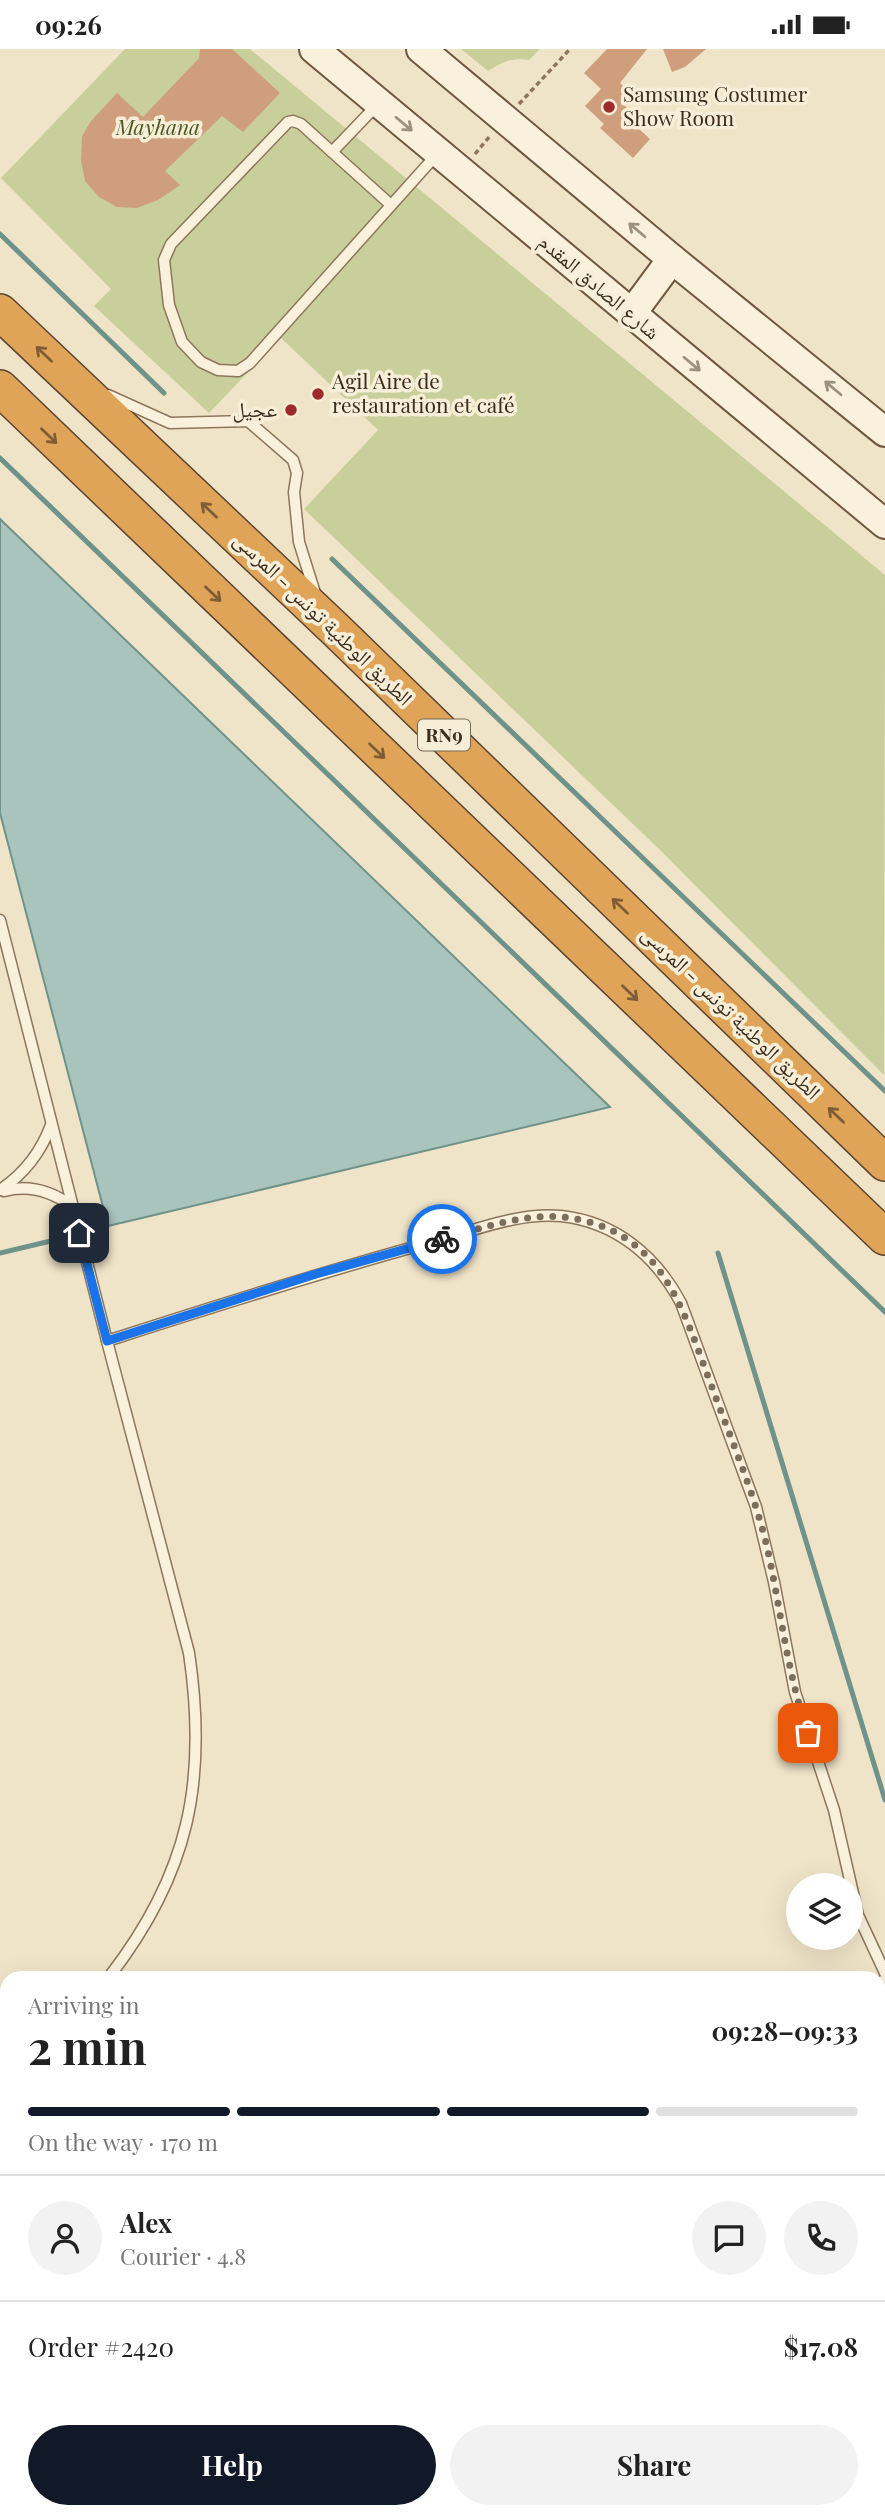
<!DOCTYPE html>
<html lang="en">
<head>
<meta charset="utf-8">
<style>
  body { margin:0; font-family:"Playfair Display","Noto Naskh Arabic",serif; background:#f2f2f2; color:#222; height:100vh; display:flex; flex-direction:column; font-size:26px; white-space:nowrap }
  * { box-sizing:border-box; margin:0 }
  p { font-size:23px; color:#767676 }
  .icon { flex:none; width:38px; height:38px; fill:none; stroke:currentColor; stroke-width:2; stroke-linecap:round; stroke-linejoin:round }
  .map { position:relative; flex:1; overflow:hidden }
  .side { position:absolute; left:0px; top:1922px; width:886px; height:548px; display:flex; flex-direction:column; background:#fff; border-radius:21px 21px 0 0; box-shadow:0 7px 28px #0002 }
  .side>* { flex:none }
  .controls { position:absolute; left:786px; top:1824px; display:grid; gap:14px }
  .controls a { display:grid; place-items:center; width:77px; height:77px; border-radius:50%; background:#fff; box-shadow:0 7px 28px #0002; font-size:35px }
  .pin { position:absolute; display:grid; place-items:center; width:60px; height:60px; color:#fff; margin:-30px; border-radius:14px; box-shadow:0 4px 10px #0006 }
  .courier { position:absolute; display:grid; place-items:center; width:70px; height:70px; margin:-35px; border:5px solid #1a73e8; border-radius:50%; background:#fff; color:#222; box-shadow:0 2px 9px #0007 }
  .head em { font-style:normal; font-weight:700 }
  .head div { display:flex; flex-direction:column-reverse }
  .head { display:flex; align-items:center; justify-content:space-between; height:119px; padding:0 28px }
  h1 { font-size:46px; font-weight:700; line-height:52px }
  .bar { display:grid; grid-template-columns:repeat(4,1fr); gap:10px 7px; align-content:center; height:84px; padding:0 28px }
  .bar i { height:9px; border-radius:5px; background:#e0e0e0 }
  .bar .current { background:#111827 }
  .bar p { grid-column:span 4 }
  .line { display:flex; align-items:center; gap:18px; padding:0 28px; border-top:2px solid #e0e0e0 }
  .line div { flex:1 }
  .round { display:grid; place-items:center; flex:none; width:74px; height:74px; border-radius:37px; background:#f2f2f2 }
  .primary-button { display:flex; gap:14px; margin-top:auto; padding:14px 28px }
  .primary-button a { flex:1; height:80px; border-radius:42px; background:#111827; color:#fff; font-size:28px; font-weight:700; line-height:80px; text-align:center }
  .primary-button a+a { background:#f2f2f2; color:#222 }
  .status { display:flex; justify-content:space-between; align-items:center; height:49px; padding:0 35px; background:#fff; direction:ltr }
  .status svg { height:19px; fill:currentColor }
  .map>svg:first-child { display:block }
  .green { fill:#c9cf9b }
  .water { fill:#a9c4bc; stroke:#6f938a; stroke-width:2 }
  .lines { fill:none; stroke-linecap:round; stroke-linejoin:round }
  .stream { stroke:#6f938a; stroke-width:5 }
  .building { fill:#cf9f7d }
  .lane-casing { stroke:#8d765c; stroke-width:13 }
  .secondary-casing { stroke:#6f573f; stroke-width:32 }
  .highway-casing { stroke:#5b4430; stroke-width:38 }
  .path { stroke:#8d765c; stroke-width:3.5; stroke-dasharray:5 3.5; stroke-linecap:butt }
  .lane { stroke:#faf1dc; stroke-width:10 }
  .secondary { stroke:#faf1dc; stroke-width:28 }
  .highway { stroke:#e0a458; stroke-width:35 }
  .oneway { stroke:#9c907e }
  .oneway2 { stroke:#7e5d36 }
  .done { stroke:#7c6e5b; stroke-width:7; stroke-dasharray:0 12.6 }
  .route { stroke:#1a73e8; stroke-width:9 }
  .poi-dot { fill:#9e2a2b; stroke:#f7eed8; stroke-width:2.5 }
  .labels { text-anchor:middle; stroke-width:7; stroke-linejoin:round; paint-order:stroke }
  .shield { fill:#f7eed8; stroke:#756857; stroke-width:2 }
  .shield-label { font-size:19px; font-weight:bold; fill:#3d2e20 }
  .poi-label { font-size:21px; fill:#3d2e20; stroke:#f7eed8; text-anchor:start }
  .park-label { font-size:21px; font-style:italic; fill:#4d5a26; stroke:#f7eed8 }
  .street-label { font-size:21px; fill:#3d2e20; stroke:#f7eed8 }
</style>
</head>
<body>
<div class="status"><b>09:26</b><svg viewBox="0 0 49 12"><path d="M0 12V9h3v3zM5 12V6h3v6zM10 12V3h3v9zM15 12V0h3v12zM26 1h20v11H26zM47 4h2v5h-2z"/></svg></div>
<div class="map">
<svg width="885" height="2468" viewBox="0 0 885 2468">
  <rect width="100%" height="100%" fill="#f0e4c8"/>
  <!-- green -->
  <g class="green">
    <polygon points="125,0 250,0 885,526 884,1026 661,802 304,460 378,381 281,289 209,364 94,257 111,240 1,129"/>
    <path d="M461 0H540L529 11C512 8 502 13 488 22Z"/>
    <polygon points="885,2128 885,2468 823,2468 823,2462 878,2462 878,2130"/>
  </g>
  <!-- water -->
  <polygon class="water" points="0,470 610,1058 108,1177 0,764"/>
  <g class="lines">
    <!-- stream -->
    <g class="stream">
      <polyline points="0,185 164,344"/>
      <polyline points="0,409 885,1263"/>
      <polyline points="332,510 885,1042"/>
      <polyline points="0,1204 55,1191"/>
      <polyline points="718,1204 885,1751"/>
    </g>
  </g>
  <!-- building -->
  <g class="building">
    <polygon points="200,0 232,0 280,44 243,83 222,67 165,122 180,136 158,151 137,159 117,158 99,148 85,132 81,111 82,87 91,72 117,44 143,68 199,9"/>
    <polygon points="607,0 647,0 620,34 633,46 624,56 644,75 639,80 650,90 633,109 600,79 604,75 585,57 601,40 584,24"/>
    <polygon points="663,0 706,0 685,18 672,23"/>
  </g>
  <g class="lines">
    <!-- lane casing -->
    <g class="lane-casing">
      <g id="lane">
        <polyline points="332,103 376,57"/>
        <polyline points="391,156 301,75 293,72 288,73 171,195 164,211 169,256 182,293 201,313 218,321 238,322 250,314 438,104"/>
        <polyline points="108,346 170,374 248,372 293,411 297,424 294,443 299,493 315,544"/>
        <path d="M0 871 107 1292 189 1604C208 1732 189 1825 109 1928"/>
        <path d="M0 1141C24 1125 41 1103 51 1076"/>
        <path d="M4 1142C29 1135 51 1142 72 1157"/>
        <path d="M107 1292C215 1257 322 1223 432 1193 473 1182 518 1163 561 1167 616 1173 656 1207 681 1254L756 1458 774 1533 795 1643 834 1761 858 1866 885 1924"/>
        <polyline points="878,1934 885,1931"/>
        <polyline points="0,2014 7,2012"/>
        <polyline points="0,2131 7,2130"/>
        <polyline points="0,2162 7,2160"/>
        <polyline points="0,2249 7,2254"/>
        <polyline points="878,2272 885,2277"/>
        <polyline points="878,2426 885,2424"/>
        <polyline points="878,2448 885,2446"/>
        <polyline points="153,2462 154,2468"/>
        <polyline points="686,2462 695,2468"/>
        <polyline points="798,2462 799,2468"/>
        <polyline points="463,2468 487,2462"/>
        <polyline points="721,2468 745,2462"/>
      </g>
    </g>
    <!-- secondary casing -->
    <g class="secondary-casing">
      <g id="secondary">
        <polyline points="314,0 885,475"/>
        <polyline points="421,0 672,210 885,383"/>
        <polyline points="632,264 672,210"/>
      </g>
    </g>
    <!-- highway casing -->
    <g class="highway-casing">
      <g id="highway">
        <polyline points="0,263 336,581 885,1114"/>
        <polyline points="0,339 885,1188"/>
      </g>
    </g>
    <!-- path -->
    <g class="path">
      <polyline points="519,55 570,0"/>
      <polyline points="475,105 490,87"/>
    </g>
    <!-- lane -->
    <use href="#lane" class="lane"/>
    <!-- secondary -->
    <use href="#secondary" class="secondary"/>
    <!-- highway -->
    <use href="#highway" class="highway"/>
  </g>
  <!-- one-way arrows -->
  <defs><path id="oneway-shaft" d="M-6 0H5M1.5-3L5.5 0L1.5 3" fill="none" stroke-width="1.6" stroke-linecap="round" stroke-linejoin="round" transform="scale(1.75)"/></defs>
  <g class="oneway">
    <use href="#oneway-shaft" transform="translate(404 75) rotate(40)"/>
    <use href="#oneway-shaft" transform="translate(637 181) rotate(-140)"/>
    <use href="#oneway-shaft" transform="translate(692 315) rotate(40)"/>
    <use href="#oneway-shaft" transform="translate(833 339) rotate(-140)"/>
  </g>
  <g class="oneway2">
    <use href="#oneway-shaft" transform="translate(44 305) rotate(-136)"/>
    <use href="#oneway-shaft" transform="translate(49 387) rotate(44)"/>
    <use href="#oneway-shaft" transform="translate(209 461) rotate(-137)"/>
    <use href="#oneway-shaft" transform="translate(213 545) rotate(44)"/>
    <use href="#oneway-shaft" transform="translate(377 702) rotate(44)"/>
    <use href="#oneway-shaft" transform="translate(620 857) rotate(-136)"/>
    <use href="#oneway-shaft" transform="translate(630 944) rotate(44)"/>
    <use href="#oneway-shaft" transform="translate(836 1066) rotate(-136)"/>
  </g>
  <g class="lines">
    <!-- done -->
    <path class="done" d="M442 1190C487 1178 531 1161 577 1170 666 1188 684 1265 712 1338 731 1391 754 1443 767 1498 781 1561 787 1624 808 1684"/>
    <!-- route -->
    <polyline class="route" points="79,1184 107,1292 316,1225 442,1190"/>
  </g>
  <!-- markers -->
  <g class="poi-dot">
    <circle cx="609" cy="58" r="7"/>
    <circle cx="318" cy="345" r="7"/>
    <circle cx="291" cy="361" r="7"/>
  </g>
  <g class="labels">
    <!-- shield labels -->
    <rect class="shield" x="418" y="670.5" width="52" height="31" rx="5"/>
    <g class="shield-label">
      <text x="444" y="693">RN9</text>
    </g>
    <!-- poi labels -->
    <g class="poi-label">
      <text x="623" y="53">Samsung Costumer<tspan x="623" dy="24">Show Room</tspan></text>
      <text x="332" y="340">Agil Aire de<tspan x="332" dy="24">restauration et café</tspan></text>
      <text x="277" y="368" text-anchor="end">عجيل</text>
    </g>
    <!-- park labels -->
    <g class="park-label">
      <text x="158" y="86">Mayhana</text>
    </g>
    <!-- street labels -->
    <g class="street-label">
      <text transform="translate(599 238) rotate(40)" y="7">شارع الصادق المقدم</text>
      <text transform="translate(323 570) rotate(44)" y="7">الطريق الوطنية تونس - المرسى</text>
      <text transform="translate(731 964) rotate(44)" y="7">الطريق الوطنية تونس - المرسى</text>
    </g>
  </g>
</svg>
<div class="controls">
<a><svg class="icon" aria-label="layers" viewBox="0 0 24 24"><path d="M12 4l9 5-9 5-9-5zM3 14l9 5 9-5"/></svg></a>
</div>
<div class="pin" style="left:808px;top:1684px;background:#ea580c"><svg class="icon" aria-label="bag" viewBox="0 0 24 24"><path d="M5 8h14l-1 12H6zM9 8a3 3 0 0 1 6 0"/></svg></div>
<div class="pin" style="left:79px;top:1184px;background:#1f2937"><svg class="icon" aria-label="home" viewBox="0 0 24 24"><path d="M3 11l9-7 9 7M6 9v11h12V9"/></svg></div>
<div class="courier" style="left:442px;top:1190px"><svg class="icon" aria-label="bike" viewBox="0 0 24 24"><circle cx="6" cy="16" r="4"/><circle cx="18" cy="16" r="4"/><path d="M6 16l4-8h5l3 8M10 8l3 8H6M13 5h3"/></svg></div>
<section class="side">
<div class="head"><div><h1>2 min</h1><p>Arriving in</p></div><em>09:28–09:33</em></div>
<div class="bar"><i class="current"></i><i class="current"></i><i class="current"></i><i></i><p>On the way · 170 m</p></div>
<div class="line" style="height:126px"><a class="round"><svg class="icon" aria-label="person" viewBox="0 0 24 24"><circle cx="12" cy="8" r="4"/><path d="M4 21q1-7 8-7t8 7"/></svg></a><div><b>Alex</b><p>Courier · 4.8</p></div><a class="round"><svg class="icon" aria-label="chat" viewBox="0 0 24 24"><path d="M4 5h16v11H9l-5 4z"/></svg></a><a class="round"><svg class="icon" aria-label="phone" viewBox="0 0 24 24"><path d="M5 4h4l2 5-3 2q2 4 5 5l2-3 5 2v4C11 20 4 13 5 4z"/></svg></a></div>
<div class="line" style="height:91px"><div>Order #2420</div><b>$17.08</b></div>
<div class="primary-button"><a>Help</a><a>Share</a></div>
</section>
</div>
</body>
</html>
